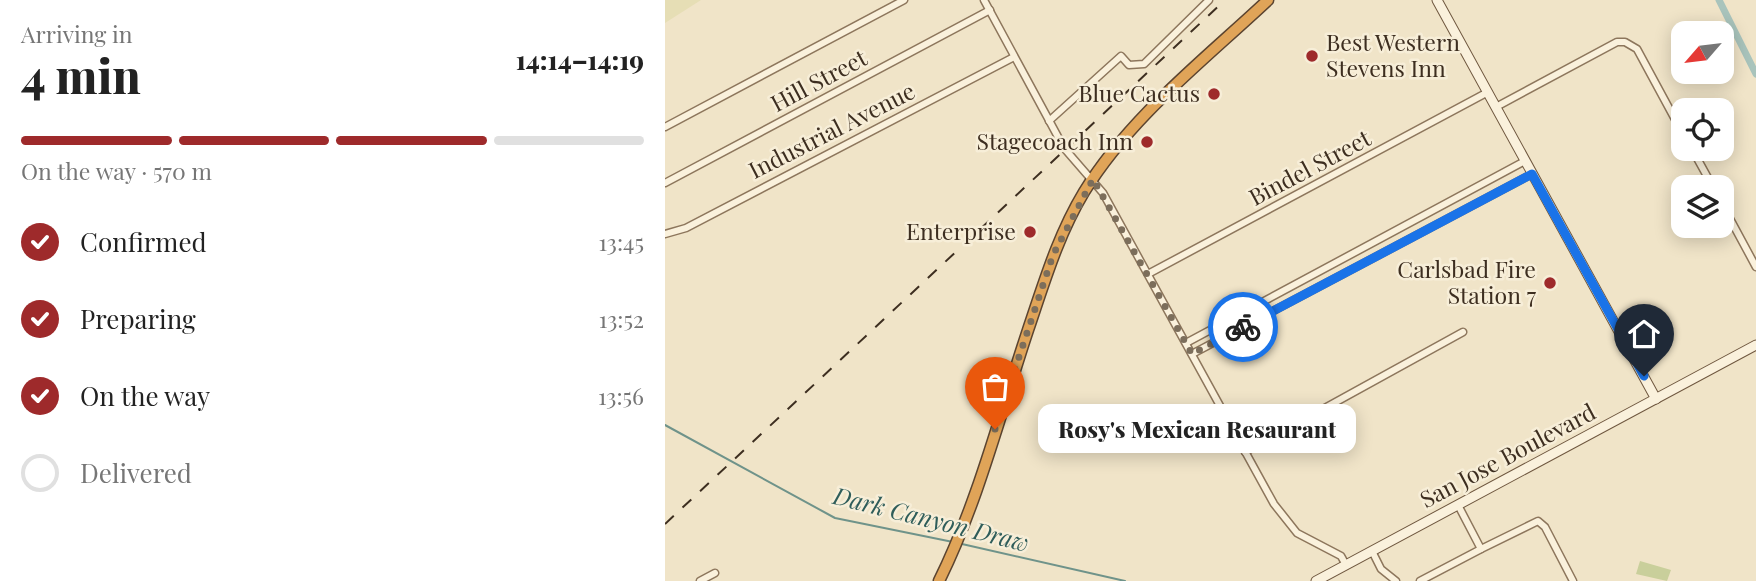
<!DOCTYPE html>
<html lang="en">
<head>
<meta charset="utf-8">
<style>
  body { margin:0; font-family:"Playfair Display",serif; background:#f2f2f2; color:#222; height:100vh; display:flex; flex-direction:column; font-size:26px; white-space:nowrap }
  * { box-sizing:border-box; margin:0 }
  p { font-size:23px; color:#767676 }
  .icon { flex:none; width:38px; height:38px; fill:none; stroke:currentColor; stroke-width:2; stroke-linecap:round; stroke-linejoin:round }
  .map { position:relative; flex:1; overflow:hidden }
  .sheet { display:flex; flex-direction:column; background:#fff; width:665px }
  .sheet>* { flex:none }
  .needle { width:46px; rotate:242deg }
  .buttons { position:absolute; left:1006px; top:21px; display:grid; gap:14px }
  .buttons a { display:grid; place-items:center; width:63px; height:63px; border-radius:14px; background:#fff; box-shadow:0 4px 18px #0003; font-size:35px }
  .pin { position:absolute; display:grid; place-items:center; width:60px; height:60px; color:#fff; margin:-72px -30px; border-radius:50% 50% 50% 0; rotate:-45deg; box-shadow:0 0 7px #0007 }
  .pin .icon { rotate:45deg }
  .courier { position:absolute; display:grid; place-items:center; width:70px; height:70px; margin:-35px; border:5px solid #1a73e8; border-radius:50%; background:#fff; color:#222; box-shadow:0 2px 9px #0007 }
  .bubble { position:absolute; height:49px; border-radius:14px; background:#fff; box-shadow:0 4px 18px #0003; font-size:23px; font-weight:800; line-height:49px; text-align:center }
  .head em { font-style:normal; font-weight:800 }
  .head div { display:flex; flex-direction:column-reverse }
  .head { display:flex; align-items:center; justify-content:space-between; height:119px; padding:0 21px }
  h1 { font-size:46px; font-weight:800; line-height:52px }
  .bar { display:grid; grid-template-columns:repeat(4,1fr); gap:10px 7px; align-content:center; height:84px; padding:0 21px }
  .bar i { height:9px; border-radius:5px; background:#e0e0e0 }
  .bar .active { background:#9e2a2b }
  .bar p { grid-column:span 4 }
  ol { padding:0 21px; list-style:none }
  li { display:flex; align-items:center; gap:21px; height:77px }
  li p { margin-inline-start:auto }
  li .icon { padding:7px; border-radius:50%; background:#9e2a2b; color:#fff; stroke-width:4 }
  li:last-child { color:#767676 }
  li i { width:38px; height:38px; border:4px solid #e0e0e0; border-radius:50% }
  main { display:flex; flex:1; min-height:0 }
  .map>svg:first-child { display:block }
  .farmland { fill:#e6deb5 }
  .green { fill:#c9cf9b }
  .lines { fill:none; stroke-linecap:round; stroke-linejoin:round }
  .stream { stroke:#6f938a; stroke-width:2 }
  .canal { stroke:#a9c4bc; stroke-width:7 }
  .street-casing { stroke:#8d765c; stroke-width:9 }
  .secondary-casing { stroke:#6f573f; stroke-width:11 }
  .highway-casing { stroke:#5b4430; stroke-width:13 }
  .street { stroke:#faf1dc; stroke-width:6 }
  .secondary { stroke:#faf1dc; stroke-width:9 }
  .highway { stroke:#e0a458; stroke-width:10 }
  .rail { stroke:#3d2e20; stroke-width:2; stroke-dasharray:12 12; stroke-linecap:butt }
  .done { stroke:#7c6e5b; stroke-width:7; stroke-dasharray:0 12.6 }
  .route { stroke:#1a73e8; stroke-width:9 }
  .poi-dot { fill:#9e2a2b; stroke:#f7eed8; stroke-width:2.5 }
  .labels { text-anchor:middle; stroke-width:5; stroke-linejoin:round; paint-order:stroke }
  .poi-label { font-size:23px; fill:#3d2e20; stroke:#f7eed8; text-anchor:end }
  .street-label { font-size:23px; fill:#3d2e20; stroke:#f7eed8 }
  .water-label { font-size:24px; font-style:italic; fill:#2f5d5a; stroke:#f7eed8 }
</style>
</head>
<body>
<main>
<section class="sheet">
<div class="head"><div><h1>4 min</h1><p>Arriving in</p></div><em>14:14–14:19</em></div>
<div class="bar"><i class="active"></i><i class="active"></i><i class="active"></i><i></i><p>On the way · 570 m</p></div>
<ol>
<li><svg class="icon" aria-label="check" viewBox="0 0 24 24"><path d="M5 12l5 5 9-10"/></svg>Confirmed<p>13:45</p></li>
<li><svg class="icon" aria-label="check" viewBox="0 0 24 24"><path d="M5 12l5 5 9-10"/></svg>Preparing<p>13:52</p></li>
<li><svg class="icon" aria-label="check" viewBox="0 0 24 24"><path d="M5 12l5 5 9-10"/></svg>On the way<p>13:56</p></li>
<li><i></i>Delivered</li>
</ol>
</section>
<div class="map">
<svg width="1091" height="581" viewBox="0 0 1091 581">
  <rect width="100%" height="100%" fill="#f0e4c8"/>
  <!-- farmland -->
  <polygon class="farmland" points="0,0 36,0 0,23"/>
  <!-- green -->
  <polygon class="green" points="975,561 1006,570 1002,581 971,574"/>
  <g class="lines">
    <!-- stream -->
    <g class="stream">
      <polyline points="0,425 170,518 288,542"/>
      <polyline points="297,544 460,581"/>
    </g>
    <!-- canal -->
    <polyline class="canal" points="1054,0 1091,74"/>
    <!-- street casing -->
    <g class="street-casing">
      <g id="street">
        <polyline points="319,0 399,148 438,193 609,504 632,533 676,556 681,565"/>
        <polyline points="831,107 952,42 960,42 972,49 1018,134"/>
        <polyline points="384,121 456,56 464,65 479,64 544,0"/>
        <polyline points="0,127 239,0"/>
        <polyline points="1027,149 1048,187"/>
        <polyline points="0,183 325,10"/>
        <polyline points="1057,204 1091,267"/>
        <polyline points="0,234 21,228 349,57"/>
        <polyline points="483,274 823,92"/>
        <polyline points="521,343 860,161"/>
        <polyline points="527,354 867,174"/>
        <polyline points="580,452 798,332"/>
        <polyline points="816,549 873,521 880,527 908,581"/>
        <polyline points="707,551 716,569 731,581"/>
        <polyline points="35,581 50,573"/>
        <polyline points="755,581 816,549 793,505"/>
      </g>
    </g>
    <!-- secondary casing -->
    <g class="secondary-casing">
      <g id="secondary">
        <polyline points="772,0 991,399"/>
        <polyline points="651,581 1091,345"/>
      </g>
    </g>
    <!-- highway casing -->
    <g class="highway-casing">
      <path id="highway" d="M274 581C313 502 335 414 363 330 379 283 393 235 419 192 465 117 539 60 603 0"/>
    </g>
    <!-- street -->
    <use href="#street" class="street"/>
    <!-- secondary -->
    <use href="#secondary" class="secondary"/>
    <!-- highway -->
    <use href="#highway" class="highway"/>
    <!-- rail -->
    <polyline class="rail" points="0,524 560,0"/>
  </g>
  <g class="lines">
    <!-- done -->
    <polyline class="done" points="330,429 388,255 428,179 527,354 578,327"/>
    <!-- route -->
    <polyline class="route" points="578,327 867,174 979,376"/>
  </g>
  <!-- markers -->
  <g class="poi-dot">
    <circle cx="647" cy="56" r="7"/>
    <circle cx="549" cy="94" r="7"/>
    <circle cx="482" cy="142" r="7"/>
    <circle cx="365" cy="232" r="7"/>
    <circle cx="885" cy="283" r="7"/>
  </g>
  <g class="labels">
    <!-- poi labels -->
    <g class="poi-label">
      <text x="661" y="51" text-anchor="start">Best Western<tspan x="661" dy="26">Stevens Inn</tspan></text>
      <text x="535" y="102">Blue Cactus</text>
      <text x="468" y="150">Stagecoach Inn</text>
      <text x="351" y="240">Enterprise</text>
      <text x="871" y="278">Carlsbad Fire<tspan x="871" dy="26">Station 7</tspan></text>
    </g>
    <!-- street labels -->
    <g class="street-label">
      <text transform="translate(154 81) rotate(-28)" y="8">Hill Street</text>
      <text transform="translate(167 131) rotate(-27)" y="8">Industrial Avenue</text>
      <text transform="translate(645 168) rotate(-28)" y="8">Bindel Street</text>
      <text transform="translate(843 456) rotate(-28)" y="8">San Jose Boulevard</text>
    </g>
    <!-- water labels -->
    <g class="water-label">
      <text transform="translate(266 520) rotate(14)" y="8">Dark Canyon Draw</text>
    </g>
  </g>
</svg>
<div class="buttons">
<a><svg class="needle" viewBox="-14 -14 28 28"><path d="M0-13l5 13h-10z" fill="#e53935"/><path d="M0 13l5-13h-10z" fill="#767676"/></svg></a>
<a><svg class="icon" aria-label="locate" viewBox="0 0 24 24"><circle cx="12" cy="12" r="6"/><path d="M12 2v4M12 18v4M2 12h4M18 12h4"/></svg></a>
<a><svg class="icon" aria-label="layers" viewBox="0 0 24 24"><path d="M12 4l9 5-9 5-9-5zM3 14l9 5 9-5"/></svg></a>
</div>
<div class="pin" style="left:330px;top:429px;background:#ea580c"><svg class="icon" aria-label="bag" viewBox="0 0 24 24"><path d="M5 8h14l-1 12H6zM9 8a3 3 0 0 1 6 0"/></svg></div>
<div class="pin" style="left:979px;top:376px;background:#1f2937"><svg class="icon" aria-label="home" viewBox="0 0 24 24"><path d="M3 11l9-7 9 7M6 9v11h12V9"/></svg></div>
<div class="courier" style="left:578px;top:327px"><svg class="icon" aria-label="bike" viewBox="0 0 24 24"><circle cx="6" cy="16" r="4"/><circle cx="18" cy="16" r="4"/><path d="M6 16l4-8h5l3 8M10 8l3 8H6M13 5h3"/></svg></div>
<div class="bubble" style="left:373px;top:404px;width:318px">Rosy's Mexican Resaurant</div>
</div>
</main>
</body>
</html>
